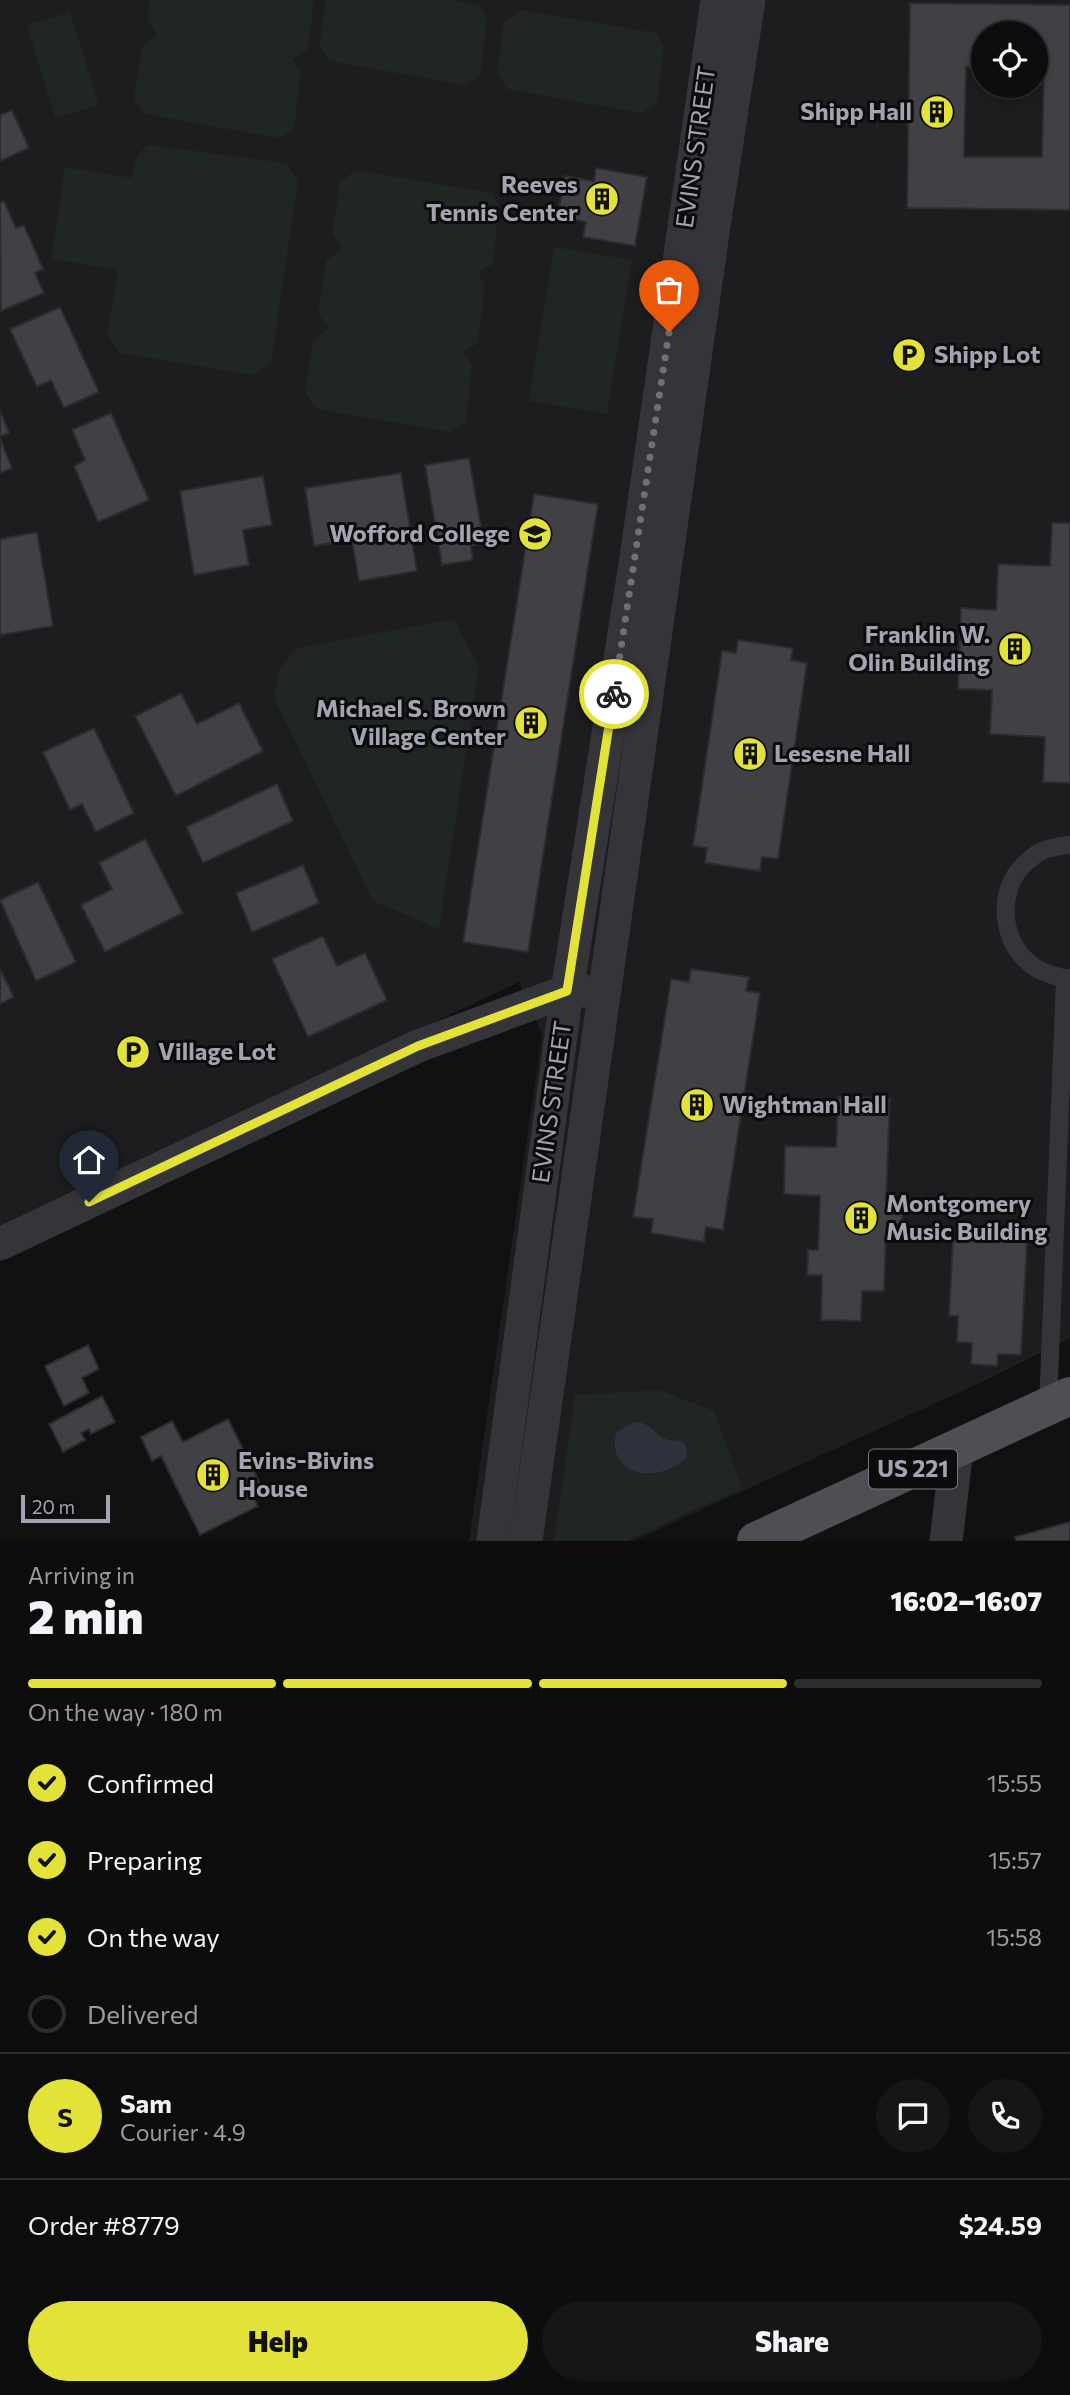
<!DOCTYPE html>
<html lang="en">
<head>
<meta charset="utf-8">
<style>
  body { margin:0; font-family:Commissioner,sans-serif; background:#161617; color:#f1f3f6; height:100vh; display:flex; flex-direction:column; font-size:26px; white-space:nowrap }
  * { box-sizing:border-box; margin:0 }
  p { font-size:23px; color:#9a9c9e }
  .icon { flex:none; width:38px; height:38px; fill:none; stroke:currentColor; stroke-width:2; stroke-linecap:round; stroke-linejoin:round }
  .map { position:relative; height:1541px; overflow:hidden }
  .side { display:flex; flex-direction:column; background:#0d0d0e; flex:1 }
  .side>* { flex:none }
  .tools { position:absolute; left:971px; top:21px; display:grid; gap:14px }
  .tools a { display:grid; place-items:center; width:77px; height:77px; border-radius:50%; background:#0d0d0e; box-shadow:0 4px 10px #0003,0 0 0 2px #2d2d2e; font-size:35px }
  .scale { position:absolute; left:21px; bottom:18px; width:89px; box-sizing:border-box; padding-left:7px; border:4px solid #a3a3b2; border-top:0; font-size:19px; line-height:24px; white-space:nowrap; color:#a3a3b2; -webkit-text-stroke:5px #0c0c0d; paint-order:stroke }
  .pin { position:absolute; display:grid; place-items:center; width:60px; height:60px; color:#fff; margin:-72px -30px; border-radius:50% 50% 50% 0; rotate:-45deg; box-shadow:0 0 7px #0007 }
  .pin .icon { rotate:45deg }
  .courier { position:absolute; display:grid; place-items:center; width:70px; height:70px; margin:-35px; border:5px solid #e3e238; border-radius:50%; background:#fff; color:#222; box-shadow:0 2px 9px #0007 }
  .head em { font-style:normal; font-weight:800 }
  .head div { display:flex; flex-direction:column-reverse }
  .head { display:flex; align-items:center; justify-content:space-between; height:119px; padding:0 28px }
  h1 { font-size:46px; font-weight:800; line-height:52px }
  .bar { display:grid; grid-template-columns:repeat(4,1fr); gap:10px 7px; align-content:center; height:84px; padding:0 28px }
  .bar i { height:9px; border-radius:5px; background:#2d2d2e }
  .bar .on { background:#e3e238 }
  .bar p { grid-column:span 4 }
  .line { display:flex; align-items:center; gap:18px; padding:0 28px; border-top:2px solid #2d2d2e }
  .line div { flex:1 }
  .round { display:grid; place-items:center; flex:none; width:74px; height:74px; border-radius:37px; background:#161617 }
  ol { padding:0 28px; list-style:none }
  li { display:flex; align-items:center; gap:21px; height:77px }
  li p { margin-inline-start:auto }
  li .icon { padding:7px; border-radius:50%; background:#e3e238; color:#111; stroke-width:4 }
  li:last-child { color:#9a9c9e }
  li i { width:38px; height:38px; border:4px solid #2d2d2e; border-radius:50% }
  .cta { display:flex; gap:14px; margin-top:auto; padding:14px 28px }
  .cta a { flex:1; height:80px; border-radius:42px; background:#e3e238; color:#111; font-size:28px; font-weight:800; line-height:80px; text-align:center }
  .cta a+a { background:#161617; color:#f1f3f6 }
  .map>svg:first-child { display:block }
  .built { fill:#1d1d1f; fill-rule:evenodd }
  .green { fill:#1f2623 }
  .water { fill:#2f323d }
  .building { fill:#404045; stroke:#2c2b2e; stroke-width:2; fill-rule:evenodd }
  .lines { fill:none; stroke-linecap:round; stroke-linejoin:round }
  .service { stroke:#353439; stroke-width:18 }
  .minor { stroke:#353439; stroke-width:33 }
  .primary { stroke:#4f4e55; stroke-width:38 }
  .done { stroke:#70707a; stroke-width:7; stroke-dasharray:0 12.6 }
  .route { stroke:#e3e238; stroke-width:9 }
  .labels { text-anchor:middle; stroke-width:6; stroke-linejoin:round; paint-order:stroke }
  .shield { fill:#0c0c0d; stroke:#767680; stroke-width:2 }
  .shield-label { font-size:23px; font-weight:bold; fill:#a3a3b2 }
  .poi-label { font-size:24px; font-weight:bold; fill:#a3a3b2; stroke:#0c0c0d; text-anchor:start }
  .street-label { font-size:24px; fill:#a3a3b2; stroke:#0c0c0d }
</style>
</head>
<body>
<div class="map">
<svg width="1070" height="1541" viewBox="0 0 1070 1541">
  <rect width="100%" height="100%" fill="#111112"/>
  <!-- built -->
  <path class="built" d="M0 0H1070V1338L982 1382 633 1541H469L542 1034 519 982 0 1227ZM984 33H1036V86H984Z"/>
  <!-- green -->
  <g class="green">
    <polygon points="150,0 314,0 308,50 292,59 301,71 294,129 279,138 145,114 134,99 142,47 157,35 147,19"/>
    <polygon points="326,0 450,0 479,5 487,18 480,76 464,85 330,61 319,46"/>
    <polygon points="521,10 656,33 664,46 657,104 641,113 507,89 497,73 504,22"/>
    <polygon points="70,12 99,105 55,118 27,25"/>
    <polygon points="148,145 286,163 298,181 271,364 252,375 120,353 107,334 118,270 51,259 65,167 132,178 137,155"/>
    <polygon points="356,170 492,193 499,206 493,264 478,272 485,285 478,343 463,352 472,365 466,423 450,432 316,409 305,393 313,341 328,328 318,313 326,261 342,249 332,234 340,182"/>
    <polygon points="554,247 632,260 607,414 529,401"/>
    <polygon points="454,619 479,667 439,929 373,901 274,698 279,670 296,648"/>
    <polygon points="660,1390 714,1411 742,1488 625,1541 554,1541 575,1395"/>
  </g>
  <!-- water -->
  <path class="water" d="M633 1422C653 1421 654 1437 669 1440 672 1441 676 1440 680 1441L686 1445 687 1457C663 1483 606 1480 616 1433Z"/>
  <!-- building -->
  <g class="building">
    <path d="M910 3 1070 5V210L907 208ZM984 33H1036V67H1044L1042 157H964L966 67H984Z"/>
    <polygon points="12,110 29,148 0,161 0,115"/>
    <polygon points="596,168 647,177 635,246 583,237 586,222 557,217 565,176 594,181"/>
    <polygon points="4,201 16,228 24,225 43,269 35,273 44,293 1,311 0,203"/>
    <polygon points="60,307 99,392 64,408 51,380 37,387 10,329"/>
    <polygon points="0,410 9,433 0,436"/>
    <polygon points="111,413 149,500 98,522 74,466 85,460 72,430"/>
    <polygon points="0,438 12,468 0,473"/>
    <polygon points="469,458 484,544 471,546 473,560 442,565 425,465"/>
    <polygon points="401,473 417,571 359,581 352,540 314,546 305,488"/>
    <polygon points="263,476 272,525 243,530 249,565 194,575 180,491"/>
    <polygon points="534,494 598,504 528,952 463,942"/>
    <polygon points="1052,523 1070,523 1070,783 1043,782 1045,737 990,734 992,690 958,689 961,608 996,610 998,564 1050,566"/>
    <polygon points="37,532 53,626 0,635 0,539"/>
    <polygon points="738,640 793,648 791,660 807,663 778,859 762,857 760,871 705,863 707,848 693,846 722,651 736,653"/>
    <polygon points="181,693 197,724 239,703 263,751 176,796 135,716"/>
    <polygon points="94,728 134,813 96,832 82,804 70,810 43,752"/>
    <polygon points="277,784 293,821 203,863 186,827"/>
    <polygon points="145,839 183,913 105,952 81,905 112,889 99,863"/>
    <polygon points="303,865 319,903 252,932 236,893"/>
    <polygon points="38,882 76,962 36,981 0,900"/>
    <polygon points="323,936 337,966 365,953 387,1000 308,1037 272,959"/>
    <polygon points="0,969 14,997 0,1004"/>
    <polygon points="691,969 749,977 746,991 760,993 723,1230 706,1227 704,1242 651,1233 653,1219 633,1217 671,979 689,982"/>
    <polygon points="838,1097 890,1098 886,1199 903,1200 901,1235 886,1235 884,1291 862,1291 861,1321 821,1320 822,1275 807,1275 808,1250 818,1250 820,1196 784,1194 785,1146 836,1147"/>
    <polygon points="953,1239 1027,1242 1021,1355 998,1354 997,1366 971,1364 972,1343 957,1342 958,1316 949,1316"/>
    <polygon points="88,1345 99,1369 82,1378 89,1393 64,1406 45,1366"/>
    <polygon points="102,1396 115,1422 91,1434 89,1429 81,1433 85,1440 63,1452 49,1424"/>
    <polygon points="228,1419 263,1489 252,1494 258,1506 200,1535 161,1456 152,1461 141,1437 172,1421 183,1442"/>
    <polygon points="1070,1522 1070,1541 1016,1541 1015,1537"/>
  </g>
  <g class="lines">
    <!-- service -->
    <g class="service">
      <path d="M1070 845C1055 846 1041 849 1030 859 990 889 1001 959 1049 974 1056 976 1062 979 1070 978"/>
      <polyline points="1048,1407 1065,979"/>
    </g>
    <!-- minor -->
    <g class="minor">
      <polyline points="0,1244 418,1046 567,991 584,991"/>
      <polyline points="493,1541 567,991 634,571 717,0"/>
      <polyline points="526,1541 714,226 749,0"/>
      <polyline points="946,1541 957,1449"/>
    </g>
    <!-- primary -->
    <polyline class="primary" points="756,1541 1070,1396"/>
  </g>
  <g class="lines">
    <!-- done -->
    <polyline class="done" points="614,694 669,332"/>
    <!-- route -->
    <polyline class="route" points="89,1202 418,1046 567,991 614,694"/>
  </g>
  <!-- icons -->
  <defs>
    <g id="building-disc" transform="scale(1.75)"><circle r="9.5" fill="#e3e238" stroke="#0c0c0d"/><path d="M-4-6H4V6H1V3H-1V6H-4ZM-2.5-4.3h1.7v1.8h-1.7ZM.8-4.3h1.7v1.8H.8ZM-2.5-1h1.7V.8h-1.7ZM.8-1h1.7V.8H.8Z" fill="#111"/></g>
    <g id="parking-disc" transform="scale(1.75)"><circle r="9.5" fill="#e3e238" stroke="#0c0c0d"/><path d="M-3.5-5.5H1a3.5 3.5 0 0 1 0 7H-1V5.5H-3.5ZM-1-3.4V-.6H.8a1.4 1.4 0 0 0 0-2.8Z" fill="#111"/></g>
    <g id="university-disc" transform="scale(1.75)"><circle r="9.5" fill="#e3e238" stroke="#0c0c0d"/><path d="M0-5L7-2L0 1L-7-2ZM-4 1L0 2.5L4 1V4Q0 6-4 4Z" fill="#111"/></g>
  </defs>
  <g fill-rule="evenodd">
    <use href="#building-disc" x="937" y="112"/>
    <use href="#building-disc" x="602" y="199"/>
    <use href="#parking-disc" x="909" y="355"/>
    <use href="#university-disc" x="535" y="534"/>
    <use href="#building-disc" x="1015" y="649"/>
    <use href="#building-disc" x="531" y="723"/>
    <use href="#building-disc" x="750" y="754"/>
    <use href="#parking-disc" x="133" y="1052"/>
    <use href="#building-disc" x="697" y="1105"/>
    <use href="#building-disc" x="861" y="1218"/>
    <use href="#building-disc" x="213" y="1475"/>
  </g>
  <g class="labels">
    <!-- shield labels -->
    <rect class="shield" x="869" y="1449.5" width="88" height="39" rx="5"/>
    <g class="shield-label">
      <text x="913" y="1477">US 221</text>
    </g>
    <!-- poi labels -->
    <g class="poi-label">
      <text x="912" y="120" text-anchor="end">Shipp Hall</text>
      <text x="578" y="193" text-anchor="end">Reeves<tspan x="578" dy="28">Tennis Center</tspan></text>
      <text x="934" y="363">Shipp Lot</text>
      <text x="510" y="542" text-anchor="end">Wofford College</text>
      <text x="990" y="643" text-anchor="end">Franklin W.<tspan x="990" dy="28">Olin Building</tspan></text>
      <text x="506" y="717" text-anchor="end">Michael S. Brown<tspan x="506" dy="28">Village Center</tspan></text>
      <text x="774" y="762">Lesesne Hall</text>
      <text x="158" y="1060">Village Lot</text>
      <text x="722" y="1113">Wightman Hall</text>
      <text x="886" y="1212">Montgomery<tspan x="886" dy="28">Music Building</tspan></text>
      <text x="238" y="1469">Evins-Bivins<tspan x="238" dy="28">House</tspan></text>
    </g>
    <!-- street labels -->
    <g class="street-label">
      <text transform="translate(696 147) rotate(-82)" y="8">EVINS STREET</text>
      <text transform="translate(552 1102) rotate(-82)" y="8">EVINS STREET</text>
    </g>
  </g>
</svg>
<div class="tools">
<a><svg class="icon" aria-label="locate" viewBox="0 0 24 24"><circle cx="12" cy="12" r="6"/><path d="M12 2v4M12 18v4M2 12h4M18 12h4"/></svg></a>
</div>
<div class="scale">20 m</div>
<div class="pin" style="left:669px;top:332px;background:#ea580c"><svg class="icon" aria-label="bag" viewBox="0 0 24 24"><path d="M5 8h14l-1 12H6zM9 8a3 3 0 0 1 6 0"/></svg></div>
<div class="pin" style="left:89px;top:1202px;background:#1f2937"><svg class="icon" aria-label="home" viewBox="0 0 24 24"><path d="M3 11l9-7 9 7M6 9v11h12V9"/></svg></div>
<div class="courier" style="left:614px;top:694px"><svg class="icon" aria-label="bike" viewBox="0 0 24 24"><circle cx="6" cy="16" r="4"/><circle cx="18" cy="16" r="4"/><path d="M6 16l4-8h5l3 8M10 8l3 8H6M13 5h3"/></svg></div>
</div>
<section class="side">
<div class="head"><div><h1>2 min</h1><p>Arriving in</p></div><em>16:02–16:07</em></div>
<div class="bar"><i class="on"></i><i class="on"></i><i class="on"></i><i></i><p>On the way · 180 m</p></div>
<ol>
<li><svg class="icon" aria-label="check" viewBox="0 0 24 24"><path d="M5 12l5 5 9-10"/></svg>Confirmed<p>15:55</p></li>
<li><svg class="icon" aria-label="check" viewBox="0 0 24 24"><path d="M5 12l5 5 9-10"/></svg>Preparing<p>15:57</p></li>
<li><svg class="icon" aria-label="check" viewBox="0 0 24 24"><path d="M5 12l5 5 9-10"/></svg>On the way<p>15:58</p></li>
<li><i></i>Delivered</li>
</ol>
<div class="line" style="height:126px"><b class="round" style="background:#e3e238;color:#111">S</b><div><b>Sam</b><p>Courier · 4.9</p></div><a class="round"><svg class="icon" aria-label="chat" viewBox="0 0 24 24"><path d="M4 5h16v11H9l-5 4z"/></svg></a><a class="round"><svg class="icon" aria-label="phone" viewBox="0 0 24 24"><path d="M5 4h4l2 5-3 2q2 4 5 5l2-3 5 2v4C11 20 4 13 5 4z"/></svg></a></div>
<div class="line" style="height:91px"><div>Order #8779</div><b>$24.59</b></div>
<div class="cta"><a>Help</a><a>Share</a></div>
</section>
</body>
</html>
